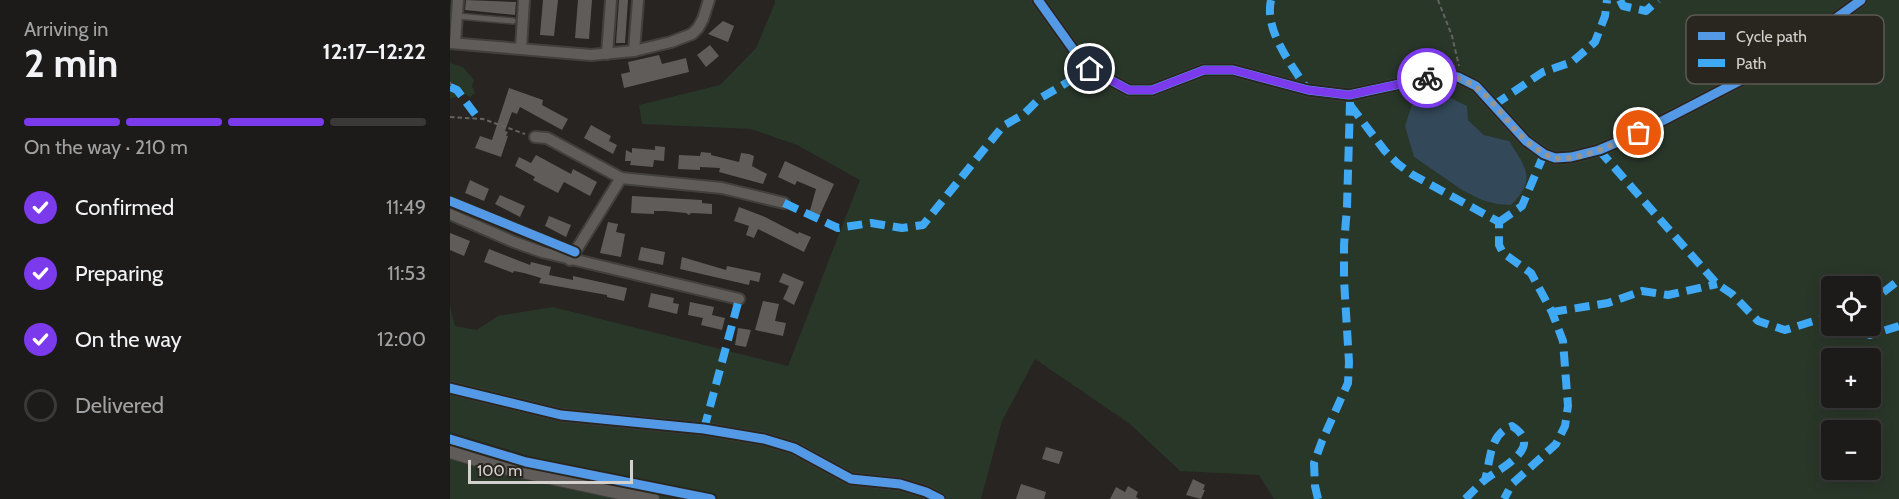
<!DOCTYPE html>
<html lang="en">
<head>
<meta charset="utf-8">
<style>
  body { margin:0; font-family:Cabin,sans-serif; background:#252422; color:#f1f3f6; height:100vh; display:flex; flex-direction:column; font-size:22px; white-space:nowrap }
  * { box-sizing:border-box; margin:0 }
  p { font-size:20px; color:#a0a1a2 }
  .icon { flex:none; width:33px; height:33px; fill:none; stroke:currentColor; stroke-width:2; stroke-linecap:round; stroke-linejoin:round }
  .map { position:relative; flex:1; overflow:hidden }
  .panel { display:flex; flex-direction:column; background:#1d1b19; width:450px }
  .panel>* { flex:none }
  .tools { position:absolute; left:1371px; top:276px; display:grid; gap:12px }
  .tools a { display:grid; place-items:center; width:60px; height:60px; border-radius:6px; background:#1d1b19; box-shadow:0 3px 15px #0003,0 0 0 2px #3b3938; font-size:30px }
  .scale { position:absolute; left:18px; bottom:15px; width:165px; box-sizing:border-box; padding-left:6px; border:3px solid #d3d1cd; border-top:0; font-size:16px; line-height:21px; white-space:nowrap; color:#d3d1cd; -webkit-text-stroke:4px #29251f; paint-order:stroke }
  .pin { position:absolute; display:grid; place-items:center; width:51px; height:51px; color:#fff; margin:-26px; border:3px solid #fff; border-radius:50%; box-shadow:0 2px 6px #0007 }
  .courier { position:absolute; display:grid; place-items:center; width:60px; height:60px; margin:-30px; border:4px solid #7c3aed; border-radius:50%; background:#fff; color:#222; box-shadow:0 2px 8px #0007 }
  .overview em { font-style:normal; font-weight:700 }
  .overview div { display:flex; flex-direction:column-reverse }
  .overview { display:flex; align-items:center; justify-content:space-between; height:102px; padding:0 24px }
  h1 { font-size:39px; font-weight:700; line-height:45px }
  .bar { display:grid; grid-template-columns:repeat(4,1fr); gap:9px 6px; align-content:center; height:72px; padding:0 24px }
  .bar i { height:8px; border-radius:4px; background:#3b3938 }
  .bar .active { background:#7c3aed }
  .bar p { grid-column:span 4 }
  ol { padding:0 24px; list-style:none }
  li { display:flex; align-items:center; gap:18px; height:66px }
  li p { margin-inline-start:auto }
  li .icon { padding:6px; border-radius:50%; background:#7c3aed; color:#fff; stroke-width:4 }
  li:last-child { color:#a0a1a2 }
  li i { width:33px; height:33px; border:3px solid #3b3938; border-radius:50% }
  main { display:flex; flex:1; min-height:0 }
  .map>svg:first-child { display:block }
  .green { fill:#293729; fill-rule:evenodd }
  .water { fill:#334858 }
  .building { fill:#5f5c5a }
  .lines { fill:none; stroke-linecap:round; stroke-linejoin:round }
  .service-casing { stroke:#42403d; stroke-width:8 }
  .minor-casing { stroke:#42403d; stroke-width:14 }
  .tertiary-casing { stroke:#42403d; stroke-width:16 }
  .path { stroke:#656361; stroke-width:2; stroke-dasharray:4.5 3; stroke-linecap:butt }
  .service { stroke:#5f5c59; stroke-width:5 }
  .minor { stroke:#5f5c59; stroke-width:10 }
  .tertiary { stroke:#5f5c59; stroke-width:14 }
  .quiet { stroke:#3fa9f5; stroke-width:8; stroke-dasharray:15 8; stroke-linecap:butt }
  .cycleway-casing { stroke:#29251f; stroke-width:13 }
  .cycleway { stroke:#5399e6; stroke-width:9 }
  .done { stroke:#979491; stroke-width:6; stroke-dasharray:0 10.8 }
  .route { stroke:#7c3aed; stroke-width:8 }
  .key { fill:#29251f; stroke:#5c5953; stroke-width:1.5 }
  .key-label { font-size:16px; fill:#d3d1cd }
</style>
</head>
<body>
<main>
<section class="panel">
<div class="overview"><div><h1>2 min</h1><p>Arriving in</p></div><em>12:17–12:22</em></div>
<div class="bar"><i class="active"></i><i class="active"></i><i class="active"></i><i></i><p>On the way · 210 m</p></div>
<ol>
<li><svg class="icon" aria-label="check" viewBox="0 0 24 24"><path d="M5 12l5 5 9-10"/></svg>Confirmed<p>11:49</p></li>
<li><svg class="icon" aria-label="check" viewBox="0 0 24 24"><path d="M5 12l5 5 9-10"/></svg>Preparing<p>11:53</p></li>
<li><svg class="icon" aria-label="check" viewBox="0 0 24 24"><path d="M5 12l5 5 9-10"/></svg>On the way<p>12:00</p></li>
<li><i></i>Delivered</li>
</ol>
</section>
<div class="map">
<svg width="1449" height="499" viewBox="0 0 1449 499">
  <rect width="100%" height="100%" fill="#272421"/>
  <!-- green -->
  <g class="green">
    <path d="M325 0H1449V499H824L809 475 730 471 680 424 585 359 552 421 531 499H0V307L5 326 27 330 48 316 103 307 338 366 410 180 347 145 301 129 192 124 189 105 270 85 306 48 325 3ZM1016 106 1018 120 1034 135 1059 141 1047 204 1012 190 964 157ZM1382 286H1420V326H1382ZM1382 358H1420V398H1382ZM1382 430H1420V470H1382Z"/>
    <polygon points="0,63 13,67 24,80 22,86 25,93 20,97 15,94 0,99"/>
  </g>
  <!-- water -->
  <path class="water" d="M984 93 994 95 1017 106 1018 120 1034 135 1059 141C1076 168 1087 179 1061 205L1047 204 1032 200 1012 190 964 157 955 126 962 105Z"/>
  <!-- building -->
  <g class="building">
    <polygon points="16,0 66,2 65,15 15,10"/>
    <polygon points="93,0 108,0 104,36 90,35"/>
    <polygon points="128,0 142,0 139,39 125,38"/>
    <polygon points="169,0 178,0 175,43 166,43"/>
    <polygon points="273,21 284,26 278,42 258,34"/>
    <polygon points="260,45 269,56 256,67 247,55"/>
    <polygon points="209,55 212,64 236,58 239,72 174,88 171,74 180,72 178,62"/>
    <polygon points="59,88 93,100 92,105 118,119 112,130 70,107 67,114 62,112 55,131 58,132 56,136 58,136 51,157 25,148 30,136 42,140"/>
    <polygon points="141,125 161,136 159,141 167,145 163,154 134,138"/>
    <polygon points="205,146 215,147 214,161 204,160 203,167 180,165 181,161 175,161 176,150 182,153 182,148 205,150"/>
    <polygon points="251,152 261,153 261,155 289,162 291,153 299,154 304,156 302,166 317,174 313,184 269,172 270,168 250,167 250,170 228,169 229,155 250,156"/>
    <polygon points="86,155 121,174 123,169 147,182 140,196 114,182 108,193 83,180 85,177 65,166 69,157 81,163"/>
    <polygon points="335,161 384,184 368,219 359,214 366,189 347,181 345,185 328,177"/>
    <polygon points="20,180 39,189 34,201 15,193"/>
    <polygon points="50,195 75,206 70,217 45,204"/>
    <polygon points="182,196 252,200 252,203 262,204 262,214 241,213 239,215 236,213 215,211 204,211 204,214 181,213"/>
    <polygon points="289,207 315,217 348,234 349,232 361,237 354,252 308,229 304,238 296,235 299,226 284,221"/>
    <polygon points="99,216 121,225 116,237 95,226"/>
    <polygon points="158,222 168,224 166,232 175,234 171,257 150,253"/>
    <polygon points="0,233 20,241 14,256 0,250"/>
    <polygon points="191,247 215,252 213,265 188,260"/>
    <polygon points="39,249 80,265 81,262 101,267 99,275 123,280 123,276 177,288 174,301 157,297 157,295 89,283 91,278 74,273 64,271 63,273 34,262"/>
    <polygon points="232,257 276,270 277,266 311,273 309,282 300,280 299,285 230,269"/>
    <polygon points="333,273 354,282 344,305 333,299 339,286 329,282"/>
    <polygon points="201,293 224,298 223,303 229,304 227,314 198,307"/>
    <polygon points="313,301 329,304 325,321 336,323 333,336 305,330"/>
    <polygon points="240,302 264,307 262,315 275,318 272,330 251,325 253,318 238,315"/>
    <polygon points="288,328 301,330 296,347 285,345"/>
    <polygon points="596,447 613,452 609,464 592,459"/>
    <polygon points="743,479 755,485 753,490 755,490 751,499 736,495"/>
    <polygon points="571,484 596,492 594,499 566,499"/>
    <polygon points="678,486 688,492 686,497 689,499 660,499 666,487 675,492"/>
  </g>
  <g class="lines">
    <!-- service casing -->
    <g class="service-casing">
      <polyline id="service" points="7,16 63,21"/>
    </g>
    <!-- minor casing -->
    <g class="minor-casing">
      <g id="minor">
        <polyline points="588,0 628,56 640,69 679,90 702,90 754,70 783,70 858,90 899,95 992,75 1008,77 1026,86 1076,141 1094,154 1105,158 1121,157 1149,150 1189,133 1326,62 1411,0"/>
        <polyline points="0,43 141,55 184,51 221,42 242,34 248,28 253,19 259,0"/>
        <polyline points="5,43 8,0"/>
        <polyline points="71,48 74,0"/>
        <polyline points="184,51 188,0"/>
        <polyline points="157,54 161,0"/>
        <polyline points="85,137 97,138 171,178"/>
        <polyline points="0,214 64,242 92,252 289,299"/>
        <polyline points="120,260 171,178 272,188 334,203"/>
        <polyline points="0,388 111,415 254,429 314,439 344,448 401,479 450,484 476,492 490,499"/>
      </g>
    </g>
    <!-- tertiary casing -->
    <g class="tertiary-casing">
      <polyline id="tertiary" points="0,451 54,467 202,499"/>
    </g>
    <!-- path -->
    <g class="path">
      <polyline points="988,0 1002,36 1009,66"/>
      <polyline points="0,82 0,85"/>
      <polyline points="0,117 33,119 75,134"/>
    </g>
    <!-- service -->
    <use href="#service" class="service"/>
    <!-- minor -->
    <use href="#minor" class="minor"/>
    <!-- tertiary -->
    <use href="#tertiary" class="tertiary"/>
    <!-- quiet -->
    <g class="quiet">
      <path d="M821 0C814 31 842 65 857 89"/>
      <polyline points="1170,0 1173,6 1196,11 1208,0"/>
      <polyline points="0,87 7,90 28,118"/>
      <polyline points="900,105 935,151 948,164 963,175 1049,222 1049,245 1053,253 1081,273 1102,312 1113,341 1118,406 1115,426 1106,444 1062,484 1054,499"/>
      <polyline points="1044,105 1093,72 1122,62 1145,42 1155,16 1157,0"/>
      <polyline points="1149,150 1267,284 1282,294 1308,321 1335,330 1370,319 1382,322"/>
      <polyline points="334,203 388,228 421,223 452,228 473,225 553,126 574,114 589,99 640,69"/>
      <polyline points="1049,222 1072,206 1094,154"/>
      <polyline points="1420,311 1430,295 1449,280"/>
      <polyline points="1102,312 1158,303 1192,291 1218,295 1267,284"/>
      <polyline points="1391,326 1420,335 1449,326"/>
      <polyline points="254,429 289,299"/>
      <polyline points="868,499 865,486 864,463 872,441 898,383 899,362 894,280 894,245 897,207 900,102"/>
      <path d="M1015 499C1022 493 1028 485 1036 479 1052 467 1095 447 1062 426 1039 434 1041 459 1035 480"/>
    </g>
    <!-- cycleway casing -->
    <g class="cycleway-casing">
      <g id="cycleway">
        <polyline points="588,0 628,56 640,69 679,90 702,90 754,70 783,70 858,90 899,95 992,75 1008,77 1026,86 1076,141 1094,154 1105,158 1121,157 1149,150 1189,133 1326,62 1411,0"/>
        <polyline points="0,201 125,252"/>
        <polyline points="0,388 111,415 254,429 314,439 344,448 401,479 450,484 476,492 490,499"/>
        <polyline points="0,439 76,462 261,499"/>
      </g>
    </g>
    <!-- cycleway -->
    <use href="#cycleway" class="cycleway"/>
  </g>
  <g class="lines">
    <!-- done -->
    <path class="done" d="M977 78C1033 65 1047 120 1084 147 1090 151 1097 156 1104 158 1129 162 1166 143 1189 133"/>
    <!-- route -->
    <polyline class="route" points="640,69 679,90 702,90 754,70 783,70 858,90 899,95 977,78"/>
  </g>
  <!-- legend -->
  <rect x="1236" y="15" width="198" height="69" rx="9" class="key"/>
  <rect x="1248" y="32" width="27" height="8" fill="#5399e6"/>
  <rect x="1248" y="59" width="27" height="8" fill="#3fa9f5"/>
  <g class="key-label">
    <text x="1286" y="42">Cycle path</text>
    <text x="1286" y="69">Path</text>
  </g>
</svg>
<div class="tools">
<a><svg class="icon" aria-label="locate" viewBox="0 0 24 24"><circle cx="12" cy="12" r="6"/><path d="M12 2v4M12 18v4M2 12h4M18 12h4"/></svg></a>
<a>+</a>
<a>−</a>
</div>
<div class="scale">100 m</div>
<div class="pin" style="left:1189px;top:133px;background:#ea580c"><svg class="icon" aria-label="bag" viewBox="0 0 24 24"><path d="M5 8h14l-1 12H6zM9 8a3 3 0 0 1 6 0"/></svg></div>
<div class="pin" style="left:640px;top:69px;background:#1f2937"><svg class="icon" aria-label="home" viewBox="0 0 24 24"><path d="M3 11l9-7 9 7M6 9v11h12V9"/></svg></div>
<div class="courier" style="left:977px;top:78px"><svg class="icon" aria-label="bike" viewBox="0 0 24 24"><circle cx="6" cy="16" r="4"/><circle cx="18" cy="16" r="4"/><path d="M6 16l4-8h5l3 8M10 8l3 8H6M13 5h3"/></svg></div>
</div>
</main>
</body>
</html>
